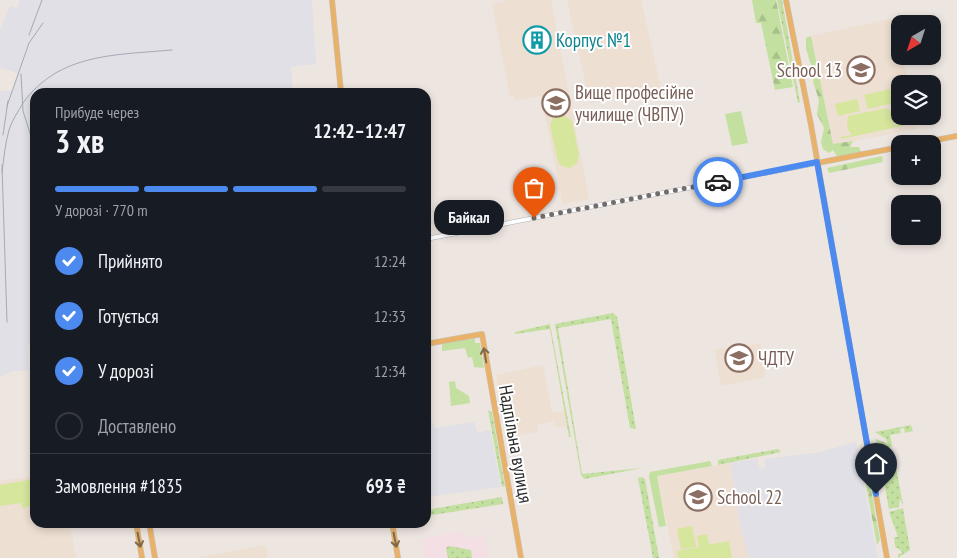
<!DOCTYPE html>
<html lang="uk">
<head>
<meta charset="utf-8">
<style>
  body { margin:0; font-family:"PT Sans Narrow",sans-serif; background:#242831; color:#f1f3f6; height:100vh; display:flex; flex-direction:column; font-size:19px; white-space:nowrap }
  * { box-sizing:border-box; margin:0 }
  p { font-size:16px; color:#9ea1a6 }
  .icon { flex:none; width:28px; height:28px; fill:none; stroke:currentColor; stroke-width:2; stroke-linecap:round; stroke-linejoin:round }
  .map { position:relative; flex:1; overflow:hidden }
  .panel { position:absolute; left:30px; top:88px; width:401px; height:440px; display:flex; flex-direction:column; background:#171b24; border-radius:15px; box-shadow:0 2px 8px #0003 }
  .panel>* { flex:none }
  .needle { width:32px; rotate:219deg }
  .buttons { position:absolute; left:891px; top:15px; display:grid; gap:10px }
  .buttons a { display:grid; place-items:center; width:50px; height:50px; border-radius:10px; background:#171b24; box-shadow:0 2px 8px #0003; font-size:25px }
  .pin { position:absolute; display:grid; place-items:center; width:42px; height:42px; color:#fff; margin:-51px -21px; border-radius:50% 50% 50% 0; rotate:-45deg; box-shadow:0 0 5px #0007 }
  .pin .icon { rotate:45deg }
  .courier { position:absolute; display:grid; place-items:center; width:50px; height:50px; margin:-25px; border:4px solid #4c8aef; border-radius:50%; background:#fff; color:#222; box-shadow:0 1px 6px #0007 }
  .bubble { position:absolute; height:35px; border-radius:15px; background:#171b24; box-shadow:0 2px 8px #0003; font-size:16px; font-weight:800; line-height:35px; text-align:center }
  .headline em { font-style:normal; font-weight:800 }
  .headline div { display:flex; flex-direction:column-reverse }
  .headline { display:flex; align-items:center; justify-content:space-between; height:85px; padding:0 25px }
  h1 { font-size:32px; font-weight:800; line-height:38px }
  .bar { display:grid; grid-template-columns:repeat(4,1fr); gap:8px 5px; align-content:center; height:60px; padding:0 25px }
  .bar i { height:6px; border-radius:4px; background:#363941 }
  .bar .selected { background:#4c8aef }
  .bar p { grid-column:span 4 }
  .line { display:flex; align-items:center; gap:12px; padding:0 25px; border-top:1px solid #363941 }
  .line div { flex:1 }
  ol { padding:0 25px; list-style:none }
  li { display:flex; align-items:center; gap:15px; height:55px }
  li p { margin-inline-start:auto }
  li .icon { padding:5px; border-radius:50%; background:#4c8aef; color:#fff; stroke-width:4 }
  li:last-child { color:#9ea1a6 }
  li i { width:28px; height:28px; border:2px solid #363941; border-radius:50% }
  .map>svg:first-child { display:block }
  .industrial { fill:#e1e0e6 }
  .education { fill:#eddfd1 }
  .medical { fill:#f3dfe4 }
  .grass { fill:url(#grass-dots) }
  .forest { fill:url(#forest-firs) }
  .park { fill:#c3e0a1 }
  .pitch { fill:#d6e69d }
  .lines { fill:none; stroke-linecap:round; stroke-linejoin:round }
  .minor-casing { stroke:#adb1b8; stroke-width:5 }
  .major-casing { stroke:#c4c4c4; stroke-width:6 }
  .minor { stroke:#fff; stroke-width:4 }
  .major { stroke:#e9b26a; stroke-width:5 }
  .rail { stroke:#a3a9b6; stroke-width:1 }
  .oneway { stroke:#826948 }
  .done { stroke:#706d6c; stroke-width:5; stroke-dasharray:0 9 }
  .route { stroke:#4c8aef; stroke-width:6 }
  .labels { text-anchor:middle; stroke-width:4; stroke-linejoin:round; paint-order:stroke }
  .culture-label { font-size:19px; fill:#0d838f; stroke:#fff; text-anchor:start }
  .education-label { font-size:19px; fill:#785e54; stroke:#fff; text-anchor:start }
  .street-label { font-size:19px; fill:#2d2d2d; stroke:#fff }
</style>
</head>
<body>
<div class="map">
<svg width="957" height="558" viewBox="0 0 957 558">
  <defs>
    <pattern id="grass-dots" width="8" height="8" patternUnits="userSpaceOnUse" patternTransform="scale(1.25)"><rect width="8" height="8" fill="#c3e0a1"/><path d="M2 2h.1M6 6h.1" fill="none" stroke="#a8c08b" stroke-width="1.8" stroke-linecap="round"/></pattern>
    <pattern id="forest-firs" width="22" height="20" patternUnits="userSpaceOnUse" patternTransform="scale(1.25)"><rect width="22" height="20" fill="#c3e0a1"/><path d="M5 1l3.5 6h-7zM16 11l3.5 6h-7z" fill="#a8c08b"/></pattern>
  </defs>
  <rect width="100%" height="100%" fill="#ede5e0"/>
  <!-- industrial -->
  <g class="industrial">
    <polygon points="20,0 312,0 316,64 291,67 293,92 35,92 35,343 27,344 29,371 12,371 0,377 0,91 12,91 18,73 0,68 0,30 10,6 17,8"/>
    <polygon points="428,408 434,428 474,422 477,433 490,430 501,487 426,497 426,409"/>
    <polygon points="856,442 878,558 749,558 740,525 730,463 757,459 760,469 765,468 765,459 820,452"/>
  </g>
  <!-- education -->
  <g class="education">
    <polygon points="510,0 551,0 589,199 563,204 541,96 515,101 514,96 510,96 492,4"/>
    <polygon points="567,0 641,0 661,89 590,103"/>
    <polygon points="895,18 900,56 902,56 908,84 900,84 900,116 914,116 916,129 833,145 811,36"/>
    <polygon points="747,343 748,346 760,343 765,377 721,386 715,350"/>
    <polygon points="543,365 552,413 565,411 567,426 556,427 554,421 537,425 538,432 507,437 496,375"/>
    <polygon points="730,463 740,525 749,558 674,558 657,476"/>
    <polygon points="35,476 35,522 65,523 66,525 70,525 76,558 0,558 0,481"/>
    <polygon points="265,545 268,558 196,558"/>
  </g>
  <!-- medical -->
  <polygon class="medical" points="462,531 464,538 484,535 489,558 425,558 421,539"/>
  <!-- grass -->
  <g class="grass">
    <polygon points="777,0 782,0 800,102 798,103"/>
    <polygon points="613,313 617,317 636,429 630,428 611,319 558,328 582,474 642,468 584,479 581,475 555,324"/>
    <polygon points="550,324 571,437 569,437 550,329 515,334 515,332"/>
    <polygon points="488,410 492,412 505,486 502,487"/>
    <polygon points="911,425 913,431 905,433 904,428 900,429 901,433 890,435 892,445 889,449 878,450 876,439 888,444 886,439 875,432"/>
    <polygon points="778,449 781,452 718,465 718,460"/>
    <polygon points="893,451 903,505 900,499 899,507 889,509 879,454"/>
    <polygon points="642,477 645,479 659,558 653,558 638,478"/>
    <polygon points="502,497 503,504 426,516 426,510"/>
    <polygon points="903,508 910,550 898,558 898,554 903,553 895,546 894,537 898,537 889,512"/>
    <polygon points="449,546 471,550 472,558 448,558 446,548"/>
  </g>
  <!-- forest -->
  <g class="forest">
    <polygon points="752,0 776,0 793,87 775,90 761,23 756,23"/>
    <polygon points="811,36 833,144 853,141 850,147 859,147 861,152 837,157 833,150 829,153 823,149 821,142 824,128 817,114 819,100 813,82 814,74 806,49 806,38"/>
    <polygon points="882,156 883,162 829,173 827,168"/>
    <polygon points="864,462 868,473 880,540 877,545 862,463"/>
  </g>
  <!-- park -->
  <g class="park">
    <polygon points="741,111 748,143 732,146 725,114"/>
    <polygon points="475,338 475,343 480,343 484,368 474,367 472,357 468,358 465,348 442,351 442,344"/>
    <polygon points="455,381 456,388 469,396 470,403 451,406 449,382"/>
    <polygon points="710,461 712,466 657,476 666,526 659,527 649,477 650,472"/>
  </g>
  <!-- pitch -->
  <g class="pitch">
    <polygon points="890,89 893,103 868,109 864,95"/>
    <polygon points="857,99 860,111 838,116 835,104"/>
    <polygon points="887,108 894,115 894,125 900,124 897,110 900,109 900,116 909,116 911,124 841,139 841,137 852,135 847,128 848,116"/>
    <polygon points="562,114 572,121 579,155 577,163 570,168 562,166 558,162 550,125 553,118"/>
    <polygon points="35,479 35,505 22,508 21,503 0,506 0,485"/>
    <polygon points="692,526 696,547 681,549 677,529"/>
    <polygon points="707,534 709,544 707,545 729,541 732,558 678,558 677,551 699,547 697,536"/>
  </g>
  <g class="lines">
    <!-- minor casing -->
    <g class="minor-casing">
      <polyline id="minor" points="426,239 817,163"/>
    </g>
    <!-- major casing -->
    <g class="major-casing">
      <g id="major">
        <polyline points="332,0 341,92"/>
        <polyline points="786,0 811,125 887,558"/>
        <polyline points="915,144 957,136"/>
        <polyline points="817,163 900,147"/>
        <polyline points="426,344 482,334 521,558"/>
        <polyline points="136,522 142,558"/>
        <polyline points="149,522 155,558"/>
        <polyline points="392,522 398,558"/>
      </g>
    </g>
    <!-- minor -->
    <use href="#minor" class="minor"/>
    <!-- major -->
    <use href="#major" class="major"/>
    <!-- rail -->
    <g class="rail">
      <polyline points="29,35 42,0"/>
      <polyline points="21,74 23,111 35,149"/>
      <polyline points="7,106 29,43 43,23"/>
      <polyline points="3,135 8,101"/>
      <polyline points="2,165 7,322"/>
      <path d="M2 172C4 158 5 144 9 130 12 120 18 112 23 103 59 53 116 55 172 50"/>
    </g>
  </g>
  <!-- one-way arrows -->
  <defs><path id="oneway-shaft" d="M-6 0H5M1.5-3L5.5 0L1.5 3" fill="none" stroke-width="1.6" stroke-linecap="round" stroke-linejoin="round" transform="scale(1.25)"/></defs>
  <g class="oneway">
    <use href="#oneway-shaft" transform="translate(485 355) rotate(-100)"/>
    <use href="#oneway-shaft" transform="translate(139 540) rotate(79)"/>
    <use href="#oneway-shaft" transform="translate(395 540) rotate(79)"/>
  </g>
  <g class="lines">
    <!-- done -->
    <polyline class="done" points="534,218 718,182"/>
    <!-- route -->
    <polyline class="route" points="718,182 817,162 876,494"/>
  </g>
  <!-- icons -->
  <defs>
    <g id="building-ring" transform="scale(1.4375)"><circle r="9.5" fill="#fff" stroke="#0f9aa8" stroke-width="1.5"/><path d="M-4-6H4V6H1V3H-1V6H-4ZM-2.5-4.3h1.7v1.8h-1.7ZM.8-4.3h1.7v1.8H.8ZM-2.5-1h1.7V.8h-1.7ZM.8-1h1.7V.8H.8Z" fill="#0f9aa8"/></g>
    <g id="school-ring" transform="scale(1.4375)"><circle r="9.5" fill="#fff" stroke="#8d6e63" stroke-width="1.5"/><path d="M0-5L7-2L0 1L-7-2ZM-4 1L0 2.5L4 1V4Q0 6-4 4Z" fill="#8d6e63"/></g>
    <g id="university-ring" transform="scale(1.4375)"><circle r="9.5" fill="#fff" stroke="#8d6e63" stroke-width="1.5"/><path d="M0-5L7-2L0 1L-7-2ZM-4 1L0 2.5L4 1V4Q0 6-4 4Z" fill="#8d6e63"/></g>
  </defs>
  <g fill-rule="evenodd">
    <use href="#building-ring" x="537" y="40"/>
    <use href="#school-ring" x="861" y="70"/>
    <use href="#university-ring" x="556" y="103"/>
    <use href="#university-ring" x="739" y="358"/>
    <use href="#school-ring" x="698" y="497"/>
  </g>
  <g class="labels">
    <!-- culture labels -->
    <g class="culture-label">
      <text x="556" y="47">Корпус №1</text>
    </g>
    <!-- education labels -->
    <g class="education-label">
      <text x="842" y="77" text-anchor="end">School 13</text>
      <text x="575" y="99">Вище професійне<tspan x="575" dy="22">училище (ЧВПУ)</tspan></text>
      <text x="758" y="365">ЧДТУ</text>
      <text x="717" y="504">School 22</text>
    </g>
    <!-- street labels -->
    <g class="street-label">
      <text transform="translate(516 444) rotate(80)" y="7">Надпільна вулиця</text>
    </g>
  </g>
</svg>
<div class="buttons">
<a><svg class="needle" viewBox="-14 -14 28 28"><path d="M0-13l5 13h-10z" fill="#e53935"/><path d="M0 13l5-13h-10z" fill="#9ea1a6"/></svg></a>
<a><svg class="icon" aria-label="layers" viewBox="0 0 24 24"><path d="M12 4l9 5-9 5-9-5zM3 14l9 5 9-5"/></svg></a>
<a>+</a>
<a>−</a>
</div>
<div class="pin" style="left:534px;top:218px;background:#ea580c"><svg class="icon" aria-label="bag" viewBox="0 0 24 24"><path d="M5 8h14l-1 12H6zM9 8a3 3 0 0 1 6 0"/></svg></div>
<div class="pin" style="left:876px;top:494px;background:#1f2937"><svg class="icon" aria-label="home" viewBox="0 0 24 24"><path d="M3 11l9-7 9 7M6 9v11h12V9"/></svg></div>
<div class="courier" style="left:718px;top:182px"><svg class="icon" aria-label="car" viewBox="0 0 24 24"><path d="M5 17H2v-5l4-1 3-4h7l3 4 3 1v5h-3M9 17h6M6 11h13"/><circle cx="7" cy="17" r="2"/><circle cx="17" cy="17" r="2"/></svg></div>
<div class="bubble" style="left:434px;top:200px;width:70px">Байкал</div>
<section class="panel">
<div class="headline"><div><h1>3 хв</h1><p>Прибуде через</p></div><em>12:42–12:47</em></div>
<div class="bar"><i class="selected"></i><i class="selected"></i><i class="selected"></i><i></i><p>У дорозі · 770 m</p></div>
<ol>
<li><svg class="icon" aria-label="check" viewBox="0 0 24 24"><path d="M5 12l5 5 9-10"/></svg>Прийнято<p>12:24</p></li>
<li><svg class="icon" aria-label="check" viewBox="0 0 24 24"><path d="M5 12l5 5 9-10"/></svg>Готується<p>12:33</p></li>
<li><svg class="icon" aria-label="check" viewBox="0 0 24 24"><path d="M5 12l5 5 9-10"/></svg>У дорозі<p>12:34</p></li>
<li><i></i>Доставлено</li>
</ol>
<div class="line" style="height:65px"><div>Замовлення #1835</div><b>693 ₴</b></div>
</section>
</div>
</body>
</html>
